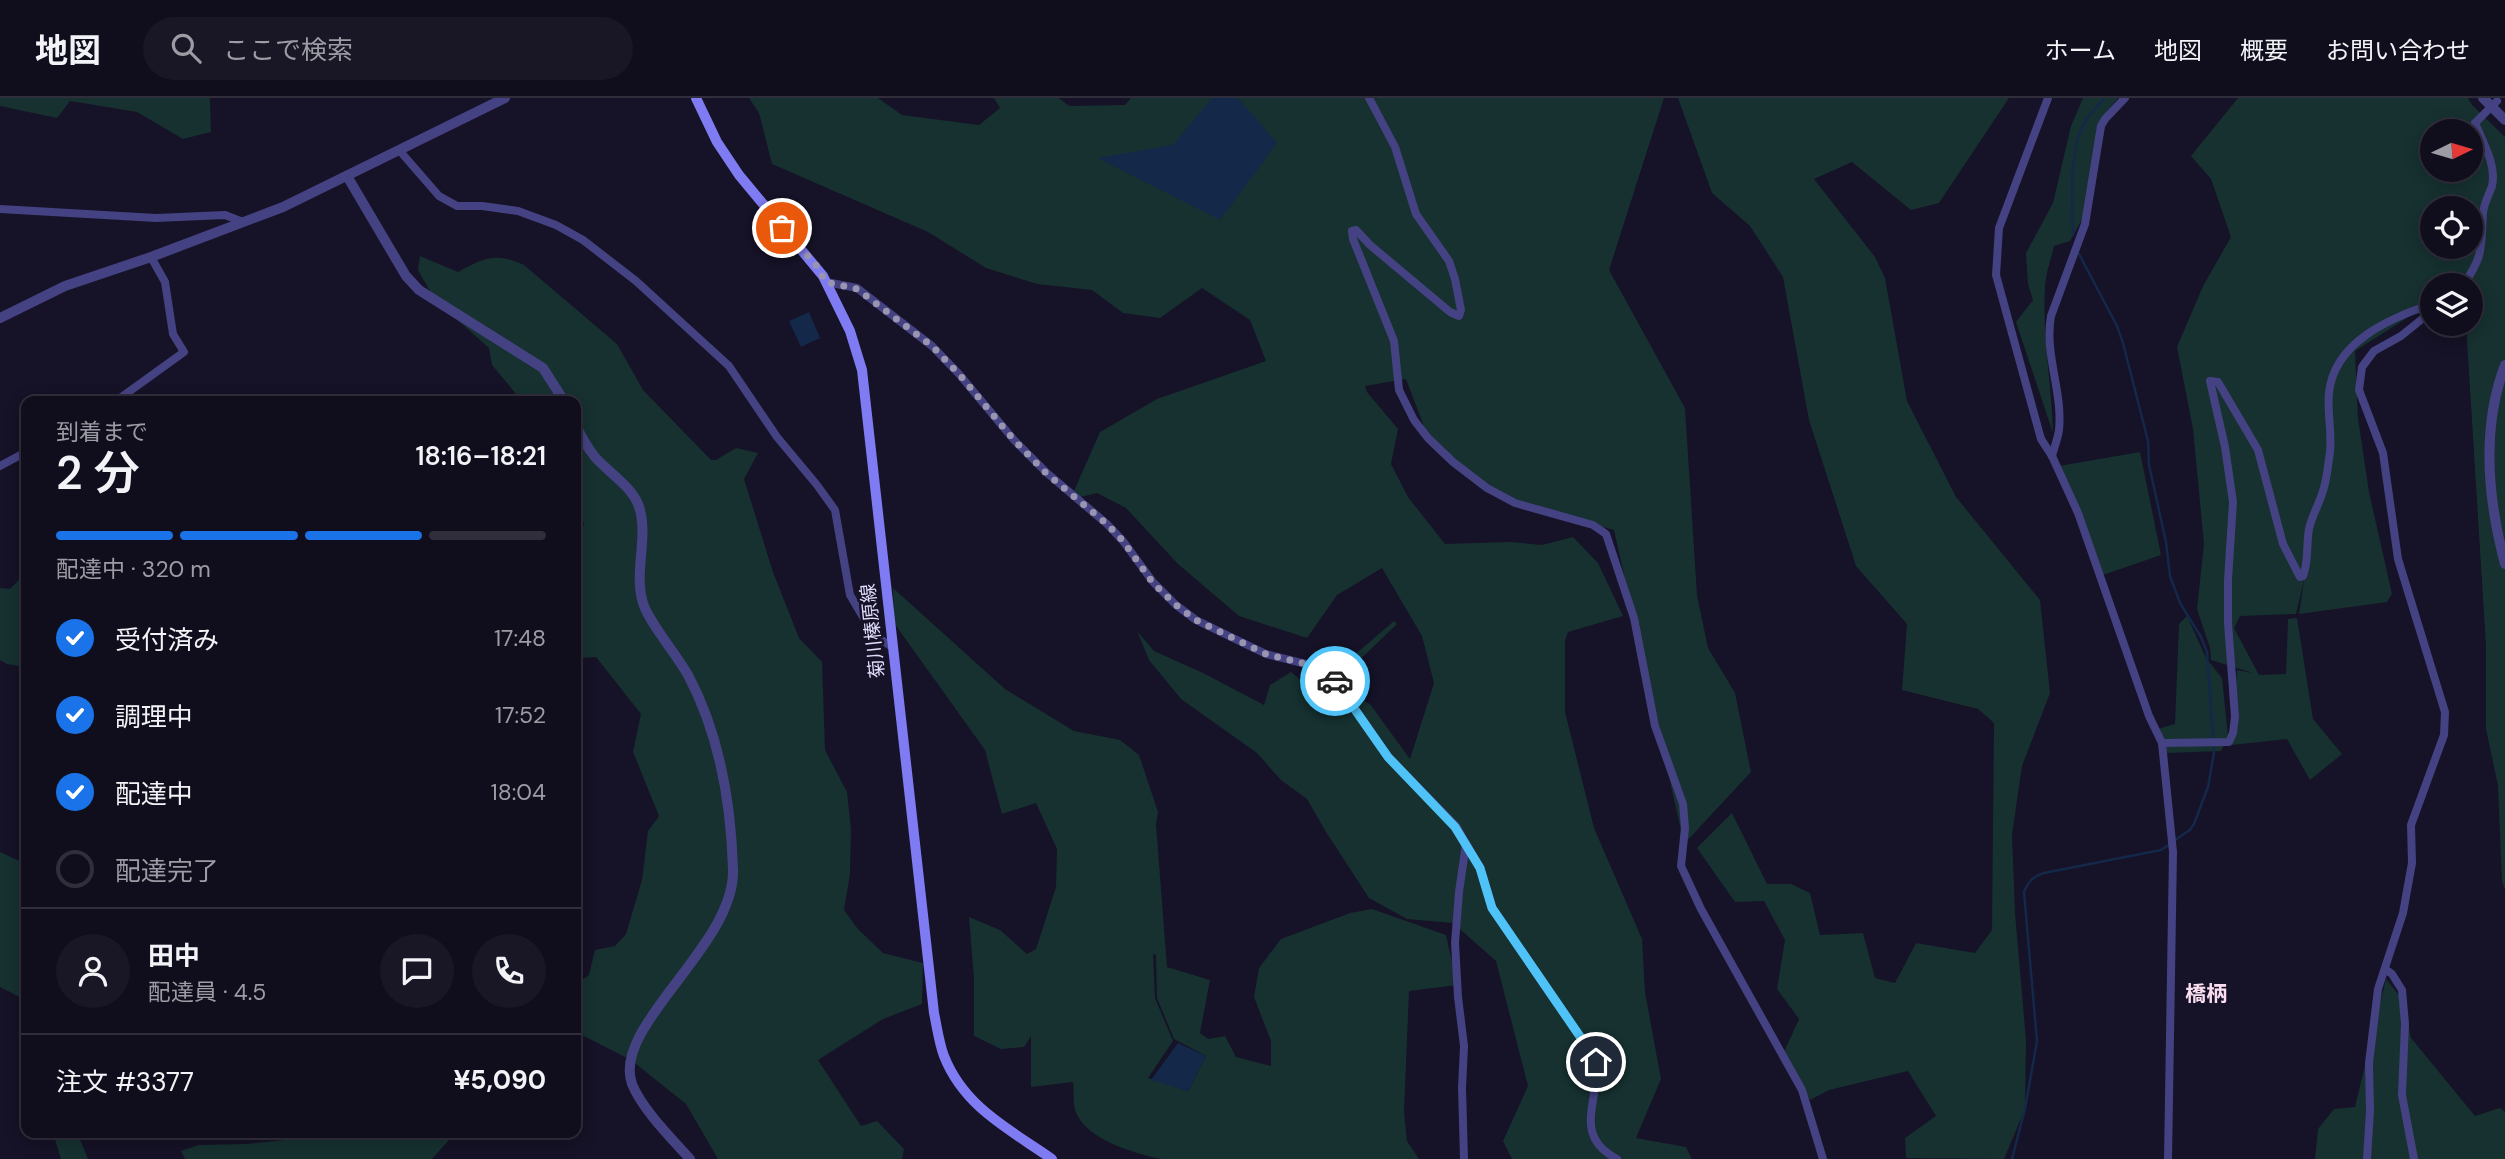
<!DOCTYPE html>
<html lang="ja">
<head>
<meta charset="utf-8">
<style>
  body { margin:0; font-family:"DM Sans","Noto Sans JP",sans-serif; background:#191726; color:#f1f3f6; height:100vh; display:flex; flex-direction:column; font-size:26px; white-space:nowrap }
  * { box-sizing:border-box; margin:0 }
  p { font-size:23px; color:#9c9ca4 }
  .icon { flex:none; width:38px; height:38px; fill:none; stroke:currentColor; stroke-width:2; stroke-linecap:round; stroke-linejoin:round }
  .map { position:relative; flex:1; overflow:hidden }
  .details { position:absolute; left:21px; top:298px; width:560px; height:742px; display:flex; flex-direction:column; background:#100e1d; border-radius:14px; box-shadow:0 4px 18px #0003,0 0 0 2px #302e3b }
  .details>* { flex:none }
  .needle { width:46px; rotate:85deg }
  .fabs { position:absolute; left:2420px; top:21px; display:grid; gap:14px }
  .fabs a { display:grid; place-items:center; width:63px; height:63px; border-radius:50%; background:#100e1d; box-shadow:0 4px 18px #0003,0 0 0 2px #302e3b; font-size:35px }
  .pin { position:absolute; display:grid; place-items:center; width:60px; height:60px; color:#fff; margin:-30px; border:4px solid #fff; border-radius:50%; box-shadow:0 2px 7px #0007 }
  .courier { position:absolute; display:grid; place-items:center; width:70px; height:70px; margin:-35px; border:5px solid #4fc3f7; border-radius:50%; background:#fff; color:#222; box-shadow:0 2px 9px #0007 }
  .headline em { font-style:normal; font-weight:600 }
  .headline div { display:flex; flex-direction:column-reverse }
  .headline { display:flex; align-items:center; justify-content:space-between; height:119px; padding:0 35px }
  h1 { font-size:46px; font-weight:600; line-height:52px }
  .bar { display:grid; grid-template-columns:repeat(4,1fr); gap:10px 7px; align-content:center; height:84px; padding:0 35px }
  .bar i { height:9px; border-radius:5px; background:#302e3b }
  .bar .on { background:#1a73e8 }
  .bar p { grid-column:span 4 }
  .line { display:flex; align-items:center; gap:18px; padding:0 35px; border-top:2px solid #302e3b }
  .line div { flex:1 }
  .round { display:grid; place-items:center; flex:none; width:74px; height:74px; border-radius:37px; background:#191726 }
  ol { padding:0 35px; list-style:none }
  li { display:flex; align-items:center; gap:21px; height:77px }
  li p { margin-inline-start:auto }
  li .icon { padding:7px; border-radius:50%; background:#1a73e8; color:#fff; stroke-width:4 }
  li:last-child { color:#9c9ca4 }
  li i { width:38px; height:38px; border:4px solid #302e3b; border-radius:50% }
  header { display:flex; align-items:center; gap:42px; box-sizing:border-box; height:98px; padding:0 35px; background:#100e1d; border-bottom:2px solid #302e3b }
  header strong { font-size:33px }
  nav { display:flex; gap:38px; margin-inline-start:auto; font-size:24px }
  .search { width:490px; height:63px; background:#191726; display:flex; align-items:center; gap:18px; box-sizing:border-box; padding:0 24px; border-radius:38px; color:#9c9ca4; font-size:26px }
  .map>svg:first-child { display:block }
  .green { fill:#163130; fill-rule:evenodd }
  .water { fill:#14284a }
  .lines { fill:none; stroke-linecap:round; stroke-linejoin:round }
  .stream { stroke:#14284a; stroke-width:2.5 }
  .minor { stroke:#444282; stroke-width:8 }
  .tertiary { stroke:#444282; stroke-width:10 }
  .secondary { stroke:#7e7bf3; stroke-width:10 }
  .minor-bridge { stroke:#444282; stroke-width:8 }
  .done { stroke:#9995b1; stroke-width:7; stroke-dasharray:0 12.6 }
  .route { stroke:#4fc3f7; stroke-width:9 }
  .labels { text-anchor:middle; stroke-width:5; stroke-linejoin:round; paint-order:stroke }
  .street-label { font-size:19px; fill:#dfdcfc; stroke:#161227 }
  .neighbourhood-label { font-size:21px; font-weight:bold; fill:#fcdef1; stroke:#161227 }
</style>
</head>
<body>
<header>
<strong>地図</strong>
<div class="search"><svg class="icon" aria-label="search" viewBox="0 0 24 24"><circle cx="10" cy="10" r="6"/><path d="M15 15l6 6"/></svg>ここで検索</div>
<nav><a>ホーム</a><a>地図</a><a>概要</a><a>お問い合わせ</a></nav>
</header>
<div class="map">
<svg width="2505" height="1061" viewBox="0 0 2505 1061">
  <rect width="100%" height="100%" fill="#161227"/>
  <!-- green -->
  <g class="green">
    <polygon points="0,0 210,0 211,34 183,41 137,14 70,3 57,20 0,8"/>
    <polygon points="749,0 878,0 902,17 979,27 1000,10 994,0 1059,0 1069,8 1125,7 1131,0 1664,0 1609,172 1685,310 1697,497 1708,550 1735,595 1751,674 1684,746 1614,432 1519,406 1466,374 1425,331 1406,281 1365,288 1367,294 1398,331 1391,366 1408,399 1445,446 1510,444 1542,447 1573,439 1598,465 1623,518 1568,534 1565,543 1565,614 1594,730 1642,841 1645,894 1661,981 1636,1040 1686,1049 1692,1061 1512,1061 1503,1043 1528,988 1496,863 1453,825 1407,821 1369,800 1326,734 1307,701 1281,682 1257,655 1181,601 1149,562 1137,533 1154,553 1203,575 1264,607 1270,587 1291,574 1302,583 1337,572 1394,523 1397,526 1346,575 1362,602 1370,606 1410,661 1434,585 1422,538 1382,470 1337,497 1307,540 1239,518 1178,466 1126,410 1097,395 1081,399 1074,393 1100,334 1157,301 1266,263 1250,222 1202,190 1160,220 1123,215 1092,192 1037,186 986,170 928,134 772,66 759,15"/>
    <polygon points="1678,0 2009,0 1939,105 1911,112 1852,64 1814,81 1875,159 1885,180 1907,303 1956,399 2040,502 2050,595 2022,668 2012,737 2015,815 2026,942 2025,1011 2004,1061 1906,1060 1905,1040 1936,1018 1908,973 1829,992 1810,1002 1784,954 1799,921 1777,891 1785,842 1764,803 1735,804 1697,750 1732,715 1767,786 1791,786 1810,795 1820,837 1863,835 1875,880 1895,885 1916,845 1975,855 1992,832 1994,625 1978,611 1902,592 1907,526 1856,468 1809,322 1783,179 1750,128 1712,95"/>
    <path d="M2083 0H2118L2100 22 2088 111 2070 143 2054 148C2051 162 2045 177 2045 191 2042 240 2052 287 2053 335L2016 224 2033 202 2028 186 2026 155 2053 105 2071 28Z"/>
    <path d="M2238 0H2468L2472 7 2505 39V791L2502 784 2498 688 2486 631V548L2466 226H2471V187H2432V204L2355 253 2358 320 2369 394 2392 496 2387 504 2299 516 2304 482 2296 516 2240 518 2234 530 2259 577 2286 576 2288 521 2297 520 2313 621 2342 656 2310 682 2287 641 2232 647 2237 572 2253 575 2211 562 2210 550 2197 511 2204 446 2193 331 2177 249 2203 188 2231 139 2211 81 2191 58ZM2432 33H2471V72H2432ZM2432 110H2471V149H2432Z"/>
    <path d="M420 158 458 174C484 160 495 154 524 167L617 246 643 292 711 362H716L736 350 758 355 744 381 773 474 799 540 822 564 825 652 847 694 851 731 850 776 844 812 858 831 883 855 923 865 922 906 883 921 818 962 861 1028 877 1023 904 1051 902 1061H718L686 1006 631 962 576 934V886L589 877 595 852 615 848 626 836 642 782 648 733 659 718 633 654 641 616 596 559 580 560 576 552V451L584 425 576 413V303H522L492 267 489 250 435 202 418 172Z"/>
    <polygon points="2140,354 2161,457 2100,478 2059,368"/>
    <polygon points="26,475 26,569 7,566 0,562 0,490 10,491"/>
    <path d="M893 490 1005 591 1074 633 1120 642 1139 657 1158 714 1156 726 1167 869 1210 882 1200 935 1208 941 1225 938 1236 959 1271 968V943L1254 899 1259 870 1281 841 1350 815 1372 811 1446 837 1457 887 1409 893 1404 1014 1407 1043 1419 1061H1161C1134 1055 1085 1042 1075 1012 1073 1004 1074 993 1073 984L1031 989V938L1024 949 1001 951 974 938V881L969 819 1000 832 1027 856 1036 851 1056 789 1057 751 1036 705 1002 716 985 652 894 525ZM1153 856 1156 857 1157 900 1174 941 1206 958 1188 993 1148 980 1173 943 1155 900Z"/>
    <polygon points="2187,518 2206,560 2222,580 2228,638 2221,653 2166,655 2158,631 2175,626 2179,526"/>
    <polygon points="0,754 26,766 26,902 0,889"/>
    <polygon points="2386,881 2403,902 2411,940 2475,1018 2500,1010 2505,1014 2505,1061 2315,1061 2318,1031 2334,1011 2355,1009"/>
    <polygon points="77,1034 88,1061 61,1061 53,1035"/>
    <polygon points="292,1034 456,1034 432,1061 185,1061 181,1053 199,1047 247,1046 293,1041"/>
  </g>
  <!-- water -->
  <g class="water">
    <polygon points="1212,0 1238,0 1277,45 1220,122 1098,60 1173,47"/>
    <polygon points="809,214 820,240 801,249 789,223"/>
    <polygon points="1178,945 1206,958 1188,993 1151,982"/>
  </g>
  <g class="lines">
    <!-- stream -->
    <g class="stream">
      <path d="M2073 137C2073 105 2068 54 2084 26 2089 16 2098 8 2105 0"/>
      <polyline points="2079,156 2117,228 2123,245 2148,343 2149,367 2166,444 2170,478 2180,505 2201,539 2207,554 2214,655 2208,689 2194,726 2190,732 2175,742"/>
      <path d="M2012 1061 2025 1011 2037 943 2024 794C2029 782 2033 779 2044 775L2161 752 2170 746"/>
    </g>
    <!-- minor -->
    <g class="minor">
      <polyline points="1369,0 1395,49 1416,116 1449,163 1455,181 1461,212 1459,218 1450,214 1370,147 1356,132 1352,133 1353,141 1394,243 1399,292 1414,322 1428,340 1453,364 1487,390 1515,405 1593,427 1606,436 1634,520 1655,628 1683,706 1685,730 1681,768 1701,811 1802,992 1823,1061"/>
      <polyline points="2048,0 1999,130 1996,177 2041,341 2052,358 2078,415 2149,618 2162,645 2173,754 2168,1061"/>
      <polyline points="399,52 439,98 457,108 482,108 518,113 556,127 583,142 636,183 729,268 777,339 817,387 835,412 850,497 863,519 879,540 892,549"/>
      <polyline points="0,111 156,120 225,117 243,124"/>
      <path d="M826 184 857 190 932 248 959 276 1014 342 1047 375 1107 426 1123 443 1153 484 1176 507 1196 522 1266 556 1326 571 1332 577 1388 659 1456 728 1480 770 1492 810 1592 956C1608 995 1566 1034 1617 1061"/>
      <path d="M2463 187C2484 158 2481 149 2483 115 2484 105 2489 97 2492 88 2497 68 2483 44 2475 25"/>
      <polyline points="116,303 184,254 173,236 165,184 151,159"/>
      <path d="M2052 358C2054 350 2058 340 2059 332 2063 294 2044 256 2051 218L2085 126 2101 28 2105 21 2125 0"/>
      <polyline points="0,368 26,354"/>
      <path d="M2162 645 2229 644 2233 635 2235 619 2228 525V482L2233 404 2225 349 2210 283 2218 284 2258 352 2283 446 2300 479 2303 478C2309 463 2306 447 2309 431 2312 418 2318 408 2322 396 2327 383 2328 367 2330 354 2332 334 2327 314 2329 295 2334 244 2390 220 2432 206"/>
      <polyline points="2385,871 2392,876 2402,892 2405,926 2402,997 2414,1061"/>
      <polyline points="1464,1061 1462,990 1464,948 1458,899 1455,845 1459,794 1466,746"/>
      <polyline points="2367,1061 2370,1013 2369,965 2378,891 2403,815 2412,765 2411,727 2444,637 2445,614 2398,461 2383,355 2359,292 2362,269 2374,253 2401,238 2432,213"/>
    </g>
    <!-- tertiary -->
    <g class="tertiary">
      <polyline points="2483,0 2505,22"/>
      <polyline points="347,78 406,178 419,192 543,270 564,303"/>
      <polyline points="0,220 65,188 151,159 283,109 505,0"/>
      <path d="M2505 267C2481 330 2488 402 2505 466"/>
      <path d="M576 327C581 339 587 349 595 359 608 374 630 387 638 406 650 436 633 473 643 505 648 523 677 557 688 577 720 637 731 704 733 771 736 847 611 928 632 986 642 1011 672 1041 690 1061"/>
    </g>
    <!-- secondary -->
    <path class="secondary" d="M696 0 717 44 739 77 823 178 850 233 862 272 934 915C937 929 939 945 944 958 964 1009 1009 1031 1052 1061"/>
    <!-- minor-bridge -->
    <polyline class="minor-bridge" points="2475,25 2497,3"/>
  </g>
  <g class="lines">
    <!-- done -->
    <polyline class="done" points="782,130 816,167 826,184 857,191 932,248 959,276 1014,342 1046,375 1107,426 1123,443 1153,485 1176,507 1196,522 1266,556 1326,571 1335,583"/>
    <!-- route -->
    <polyline class="route" points="1335,583 1388,659 1455,729 1480,770 1492,810 1592,956 1596,964"/>
  </g>
  <g class="labels">
    <!-- street labels -->
    <g class="street-label">
      <text transform="translate(872 533) rotate(-96)" y="7">菊川榛原線</text>
    </g>
    <!-- neighbourhood labels -->
    <g class="neighbourhood-label">
      <text x="2206" y="903">橋柄</text>
    </g>
  </g>
</svg>
<div class="fabs">
<a><svg class="needle" viewBox="-14 -14 28 28"><path d="M0-13l5 13h-10z" fill="#e53935"/><path d="M0 13l5-13h-10z" fill="#9c9ca4"/></svg></a>
<a><svg class="icon" aria-label="locate" viewBox="0 0 24 24"><circle cx="12" cy="12" r="6"/><path d="M12 2v4M12 18v4M2 12h4M18 12h4"/></svg></a>
<a><svg class="icon" aria-label="layers" viewBox="0 0 24 24"><path d="M12 4l9 5-9 5-9-5zM3 14l9 5 9-5"/></svg></a>
</div>
<div class="pin" style="left:782px;top:130px;background:#ea580c"><svg class="icon" aria-label="bag" viewBox="0 0 24 24"><path d="M5 8h14l-1 12H6zM9 8a3 3 0 0 1 6 0"/></svg></div>
<div class="pin" style="left:1596px;top:964px;background:#1f2937"><svg class="icon" aria-label="home" viewBox="0 0 24 24"><path d="M3 11l9-7 9 7M6 9v11h12V9"/></svg></div>
<div class="courier" style="left:1335px;top:583px"><svg class="icon" aria-label="car" viewBox="0 0 24 24"><path d="M5 17H2v-5l4-1 3-4h7l3 4 3 1v5h-3M9 17h6M6 11h13"/><circle cx="7" cy="17" r="2"/><circle cx="17" cy="17" r="2"/></svg></div>
<section class="details">
<div class="headline"><div><h1>2 分</h1><p>到着まで</p></div><em>18:16–18:21</em></div>
<div class="bar"><i class="on"></i><i class="on"></i><i class="on"></i><i></i><p>配達中 · 320 m</p></div>
<ol>
<li><svg class="icon" aria-label="check" viewBox="0 0 24 24"><path d="M5 12l5 5 9-10"/></svg>受付済み<p>17:48</p></li>
<li><svg class="icon" aria-label="check" viewBox="0 0 24 24"><path d="M5 12l5 5 9-10"/></svg>調理中<p>17:52</p></li>
<li><svg class="icon" aria-label="check" viewBox="0 0 24 24"><path d="M5 12l5 5 9-10"/></svg>配達中<p>18:04</p></li>
<li><i></i>配達完了</li>
</ol>
<div class="line" style="height:126px"><a class="round"><svg class="icon" aria-label="person" viewBox="0 0 24 24"><circle cx="12" cy="8" r="4"/><path d="M4 21q1-7 8-7t8 7"/></svg></a><div><b>田中</b><p>配達員 · 4.5</p></div><a class="round"><svg class="icon" aria-label="chat" viewBox="0 0 24 24"><path d="M4 5h16v11H9l-5 4z"/></svg></a><a class="round"><svg class="icon" aria-label="phone" viewBox="0 0 24 24"><path d="M5 4h4l2 5-3 2q2 4 5 5l2-3 5 2v4C11 20 4 13 5 4z"/></svg></a></div>
<div class="line" style="height:91px"><div>注文 #3377</div><b>¥5,090</b></div>
</section>
</div>
</body>
</html>
